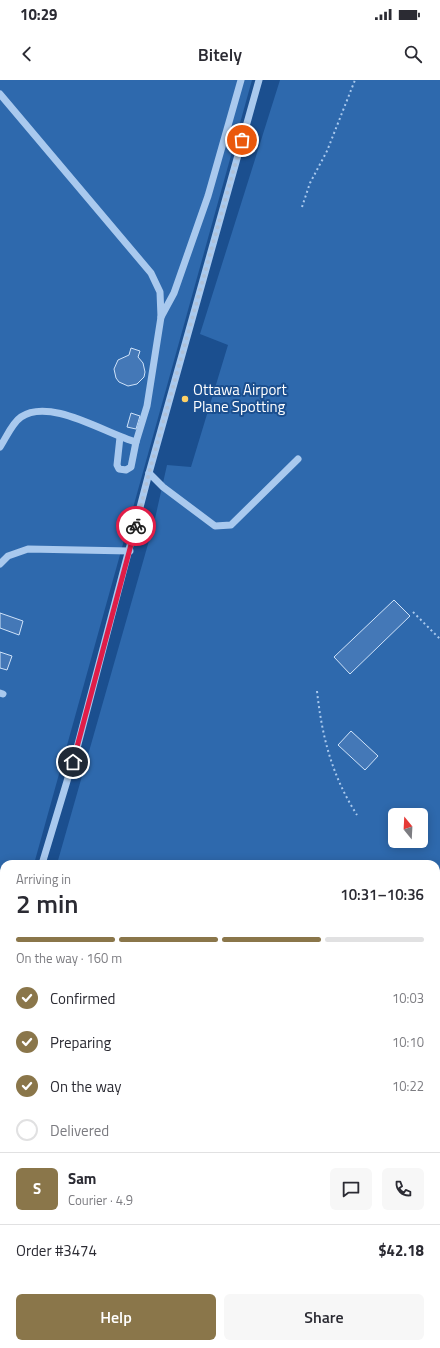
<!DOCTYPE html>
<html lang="en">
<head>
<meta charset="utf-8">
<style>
  body { margin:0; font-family:"Titillium Web",sans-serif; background:#f7f7f7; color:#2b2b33; height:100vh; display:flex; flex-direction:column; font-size:15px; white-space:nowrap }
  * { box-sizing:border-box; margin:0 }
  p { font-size:13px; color:#7c7c81 }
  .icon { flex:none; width:22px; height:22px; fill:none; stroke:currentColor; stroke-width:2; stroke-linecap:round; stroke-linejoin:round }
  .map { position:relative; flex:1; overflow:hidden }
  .drawer { position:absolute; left:0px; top:780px; width:440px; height:488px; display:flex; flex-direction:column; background:#fff; border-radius:12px 12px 0 0; box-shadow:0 2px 10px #0003 }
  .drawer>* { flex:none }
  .needle { width:26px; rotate:342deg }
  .fabs { position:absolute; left:388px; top:728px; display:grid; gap:8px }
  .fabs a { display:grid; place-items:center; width:40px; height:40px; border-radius:6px; background:#fff; box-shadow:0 2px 10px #0003; font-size:20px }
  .pin { position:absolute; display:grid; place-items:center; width:34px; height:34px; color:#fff; margin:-17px; border:2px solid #fff; border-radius:50%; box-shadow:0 1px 4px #0007 }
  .courier { position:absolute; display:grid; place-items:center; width:40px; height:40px; margin:-20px; border:3px solid #e11d48; border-radius:50%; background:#fff; color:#222; box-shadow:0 1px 5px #0007 }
  .summary em { font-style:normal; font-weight:600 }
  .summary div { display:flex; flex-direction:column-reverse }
  .summary { display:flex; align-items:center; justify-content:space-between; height:68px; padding:0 16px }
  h1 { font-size:26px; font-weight:600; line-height:30px }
  .bar { display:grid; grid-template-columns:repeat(4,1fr); gap:6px 4px; align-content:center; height:48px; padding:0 16px }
  .bar i { height:5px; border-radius:3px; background:#e1e1e2 }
  .bar .on { background:#8a764a }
  .bar p { grid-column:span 4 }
  .line { display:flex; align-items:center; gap:10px; padding:0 16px; border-top:1px solid #e1e1e2 }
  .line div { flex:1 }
  .round { display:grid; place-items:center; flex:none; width:42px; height:42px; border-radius:6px; background:#f7f7f7 }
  ol { padding:0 16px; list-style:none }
  li { display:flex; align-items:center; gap:12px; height:44px }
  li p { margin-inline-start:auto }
  li .icon { padding:4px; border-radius:50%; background:#8a764a; color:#fff; stroke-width:4 }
  li:last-child { color:#7c7c81 }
  li i { width:22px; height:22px; border:2px solid #e1e1e2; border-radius:50% }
  .cta { display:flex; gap:8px; margin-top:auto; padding:8px 16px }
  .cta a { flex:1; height:46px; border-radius:6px; background:#8a764a; color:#fff; font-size:16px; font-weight:600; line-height:46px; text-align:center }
  .cta a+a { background:#f7f7f7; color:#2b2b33 }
  .status { display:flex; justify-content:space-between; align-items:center; height:28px; padding:0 20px; background:#fff; direction:ltr }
  .status svg { height:11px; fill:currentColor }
  header { display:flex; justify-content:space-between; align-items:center; height:52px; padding:0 16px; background:#fff; font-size:18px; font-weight:600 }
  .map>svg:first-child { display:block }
  .green { fill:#2e69ad; fill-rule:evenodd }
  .building { fill:#4478b7; stroke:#cfe3fa }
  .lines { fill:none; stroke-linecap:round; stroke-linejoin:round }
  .path { stroke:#a9c9ee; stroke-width:2; stroke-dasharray:2 3; stroke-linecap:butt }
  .minor { stroke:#a9c9ee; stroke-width:7 }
  .done { stroke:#afc1d8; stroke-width:4; stroke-dasharray:0 7.2 }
  .route { stroke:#e11d48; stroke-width:5 }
  .poi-dot { fill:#ffd166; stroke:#1b4f8f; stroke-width:1.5 }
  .labels { text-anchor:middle; stroke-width:4; stroke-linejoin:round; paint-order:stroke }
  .poi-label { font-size:15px; fill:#fff; stroke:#1b4f8f; text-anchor:start }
</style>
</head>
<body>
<div class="status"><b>10:29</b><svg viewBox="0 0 49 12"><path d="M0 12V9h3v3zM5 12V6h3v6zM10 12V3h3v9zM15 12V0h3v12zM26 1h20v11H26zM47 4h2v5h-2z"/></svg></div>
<header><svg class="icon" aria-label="back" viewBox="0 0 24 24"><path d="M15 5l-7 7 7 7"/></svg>Bitely<svg class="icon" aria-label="search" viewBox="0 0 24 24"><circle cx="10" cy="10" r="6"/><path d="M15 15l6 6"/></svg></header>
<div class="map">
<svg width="440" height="1268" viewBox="0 0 440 1268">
  <rect width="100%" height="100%" fill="#1b4f8f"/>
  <!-- green -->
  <g class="green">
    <polygon points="0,0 252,0 34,784 4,784 4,863 0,862"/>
    <path d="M280 0H440V1037L436 1035V784H57L154 443 167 385 191 387 228 265 200 254ZM395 735H421V761H395Z"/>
    <polygon points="436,1078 440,1080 440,1268 285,1268 286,1264 436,1264"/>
    <polygon points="0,1081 4,1081 4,1181 0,1179"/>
    <polygon points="0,1194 4,1196 4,1264 213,1264 215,1268 0,1268"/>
  </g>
  <!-- building -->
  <g class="building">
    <polygon points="131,268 140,271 138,277 143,283 145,292 144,297 137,304 128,306 119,302 116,298 114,289 118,280 129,275"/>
    <polygon points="131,333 140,336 136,349 127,347"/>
    <polygon points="394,520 410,536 350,594 334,577"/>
    <polygon points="0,533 23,541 19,555 0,548"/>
    <polygon points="0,572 12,576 7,590 0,588"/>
    <polygon points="351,651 378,676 365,690 338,665"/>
  </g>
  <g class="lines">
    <!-- path -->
    <g class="path">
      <polyline points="302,127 310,103 327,71 355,0"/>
      <polyline points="413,532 440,559"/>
      <path d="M317 611C322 657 332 696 357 735"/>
      <polyline points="436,1001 440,1004"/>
    </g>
    <!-- minor -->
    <g class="minor">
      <polyline points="0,14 151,193 160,212 161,237 147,326 136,362 131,387 126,390 119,389 117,385 120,357"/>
      <polyline points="161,237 174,213 208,116 241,0"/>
      <path d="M0 367C6 358 12 343 21 337 50 317 106 354 136 362"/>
      <polyline points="149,393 163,407 215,446 231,445 298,379"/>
      <polyline points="0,484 8,476 28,469 130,471"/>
      <polyline points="0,613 3,614"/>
      <polyline points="42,784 77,668 149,393 259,0"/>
      <polyline points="0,835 4,837"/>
      <polyline points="436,1069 440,1071"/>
      <polyline points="0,1087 4,1088"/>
      <polyline points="436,1243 440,1246"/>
      <polyline points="366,1264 373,1268"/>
    </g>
  </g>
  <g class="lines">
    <!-- done -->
    <polyline class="done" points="136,446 149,393 242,60"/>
    <!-- route -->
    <polyline class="route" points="73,682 136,446"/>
  </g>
  <!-- markers -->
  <circle class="poi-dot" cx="185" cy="319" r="4"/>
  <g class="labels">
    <!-- poi labels -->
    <g class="poi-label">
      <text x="193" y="315">Ottawa Airport<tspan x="193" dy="17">Plane Spotting</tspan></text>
    </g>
  </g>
</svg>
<div class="fabs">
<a><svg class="needle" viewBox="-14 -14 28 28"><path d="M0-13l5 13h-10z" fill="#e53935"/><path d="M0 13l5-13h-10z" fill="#7c7c81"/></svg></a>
</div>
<div class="pin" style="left:242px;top:60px;background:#ea580c"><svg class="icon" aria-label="bag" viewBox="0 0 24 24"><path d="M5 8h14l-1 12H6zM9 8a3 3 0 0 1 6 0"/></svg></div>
<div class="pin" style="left:73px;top:682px;background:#1f2937"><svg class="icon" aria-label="home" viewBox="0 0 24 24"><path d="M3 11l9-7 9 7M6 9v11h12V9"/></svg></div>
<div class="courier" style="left:136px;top:446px"><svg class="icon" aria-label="bike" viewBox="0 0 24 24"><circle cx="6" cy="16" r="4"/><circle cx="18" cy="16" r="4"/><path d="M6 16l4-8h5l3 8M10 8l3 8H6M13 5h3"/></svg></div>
<section class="drawer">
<div class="summary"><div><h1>2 min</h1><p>Arriving in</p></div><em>10:31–10:36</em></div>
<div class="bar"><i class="on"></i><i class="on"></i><i class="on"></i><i></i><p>On the way · 160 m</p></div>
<ol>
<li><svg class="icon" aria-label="check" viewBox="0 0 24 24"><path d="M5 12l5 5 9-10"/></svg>Confirmed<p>10:03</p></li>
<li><svg class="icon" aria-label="check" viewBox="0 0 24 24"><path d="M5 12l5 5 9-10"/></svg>Preparing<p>10:10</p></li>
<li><svg class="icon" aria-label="check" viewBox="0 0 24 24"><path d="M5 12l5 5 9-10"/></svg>On the way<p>10:22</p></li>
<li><i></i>Delivered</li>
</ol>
<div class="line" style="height:72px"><b class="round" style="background:#8a764a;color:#fff">S</b><div><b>Sam</b><p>Courier · 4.9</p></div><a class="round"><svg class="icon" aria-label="chat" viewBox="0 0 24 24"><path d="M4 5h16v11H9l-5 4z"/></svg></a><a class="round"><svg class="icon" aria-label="phone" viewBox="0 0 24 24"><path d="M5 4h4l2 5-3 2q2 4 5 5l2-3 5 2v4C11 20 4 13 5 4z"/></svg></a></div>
<div class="line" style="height:52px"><div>Order #3474</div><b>$42.18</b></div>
<div class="cta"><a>Help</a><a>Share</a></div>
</section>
</div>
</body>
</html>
